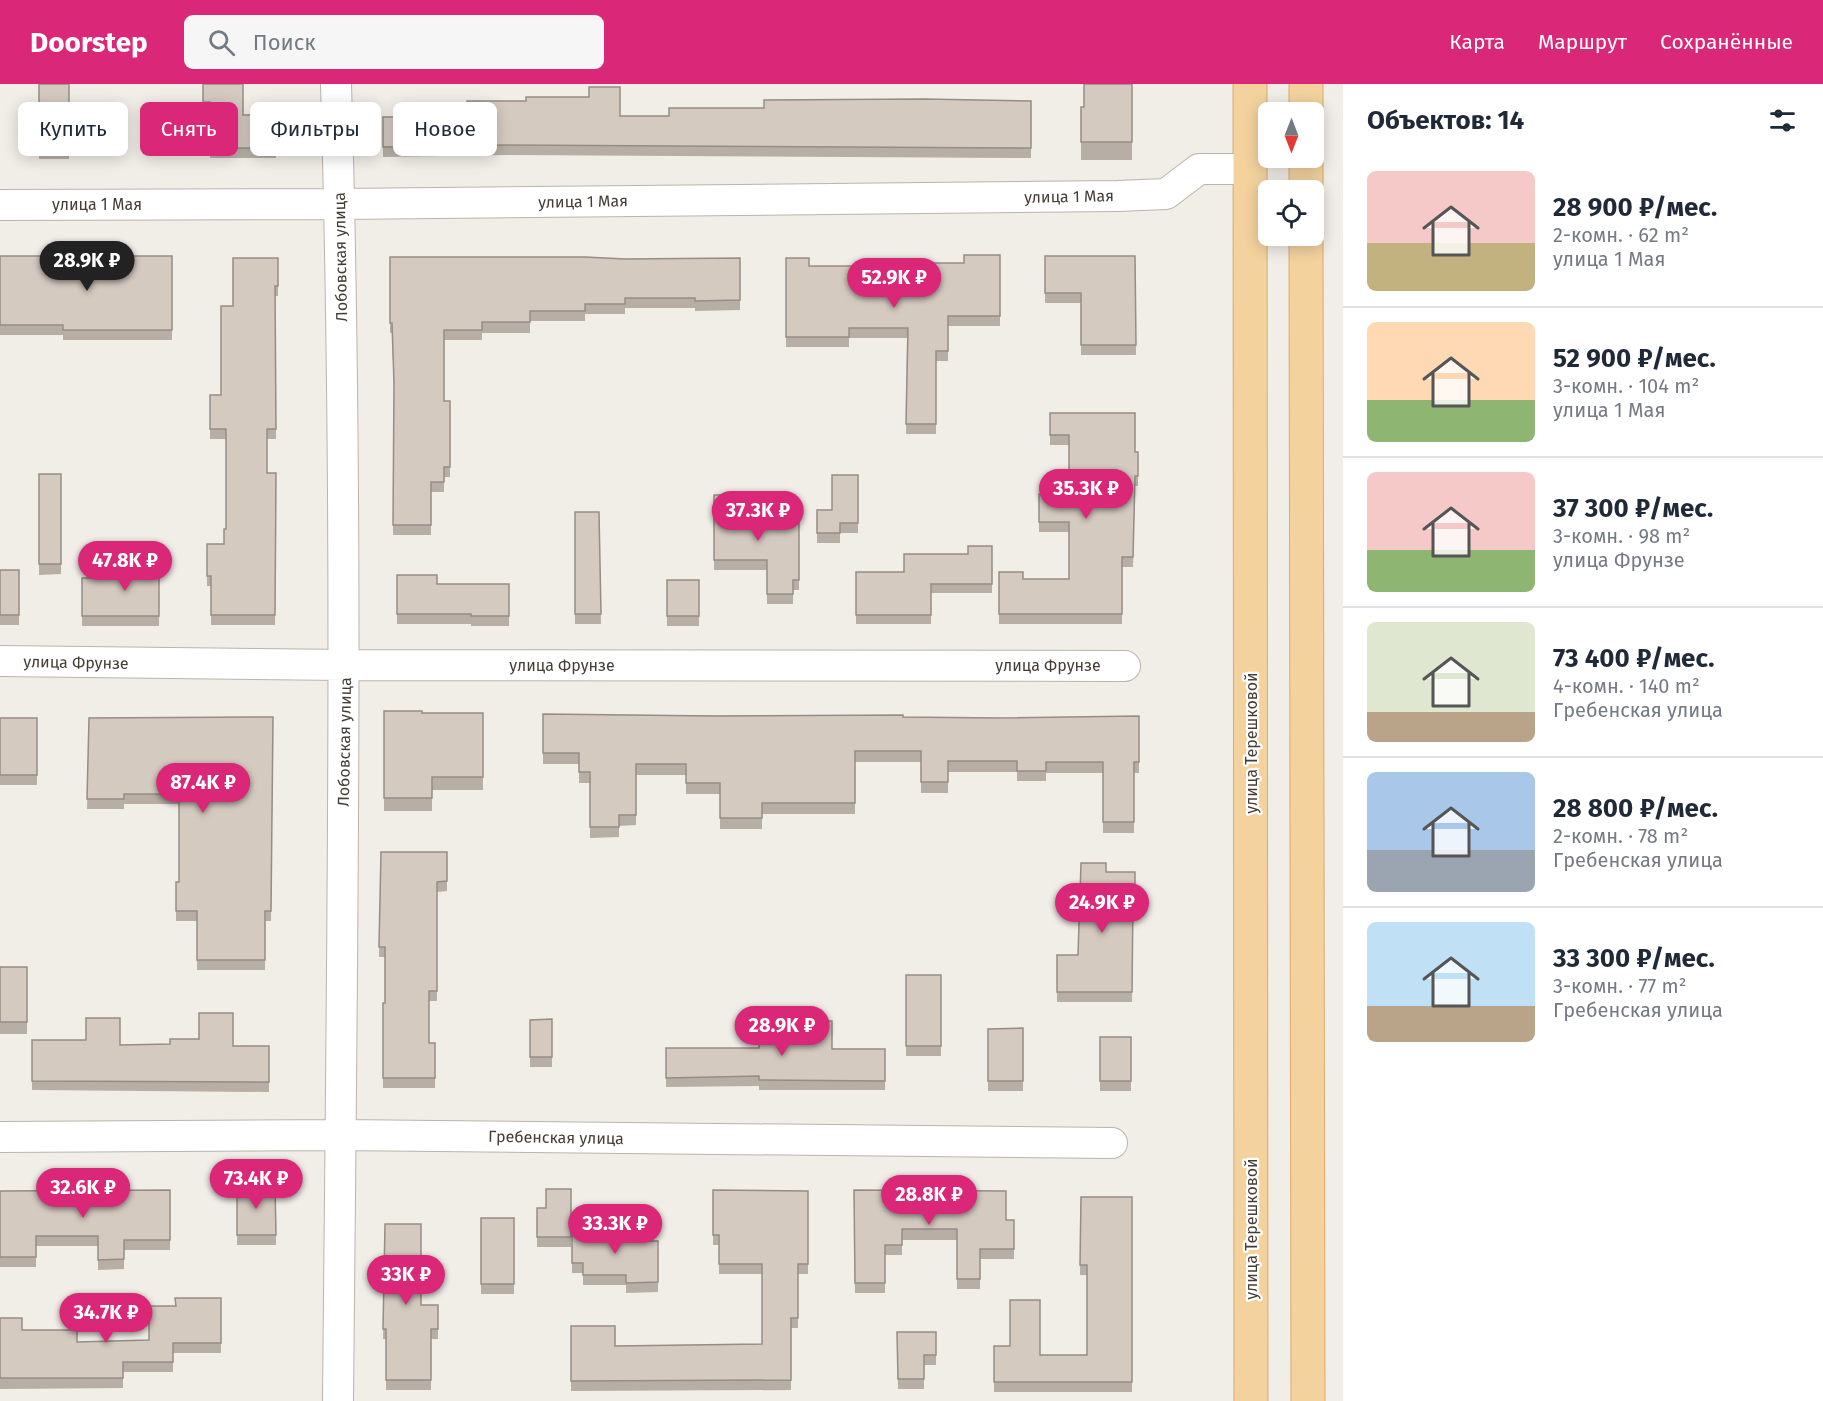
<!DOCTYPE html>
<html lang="ru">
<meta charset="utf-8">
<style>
body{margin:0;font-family:"Fira Sans",sans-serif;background:#f6f6f7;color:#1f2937;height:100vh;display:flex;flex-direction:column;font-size:22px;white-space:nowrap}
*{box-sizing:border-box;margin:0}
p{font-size:20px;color:#747a83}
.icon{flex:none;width:33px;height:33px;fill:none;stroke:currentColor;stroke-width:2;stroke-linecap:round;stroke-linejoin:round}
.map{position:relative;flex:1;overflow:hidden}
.drawer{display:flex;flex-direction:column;background:#fff;width:480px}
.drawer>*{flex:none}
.hud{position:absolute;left:18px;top:18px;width:570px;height:54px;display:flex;gap:12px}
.needle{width:39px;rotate:180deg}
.fabs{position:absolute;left:1258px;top:18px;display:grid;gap:12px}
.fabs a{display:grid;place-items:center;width:66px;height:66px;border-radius:9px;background:#fff;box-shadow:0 3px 15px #0003;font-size:30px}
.price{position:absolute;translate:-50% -51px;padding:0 14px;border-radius:21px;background:#db2777;color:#fff;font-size:20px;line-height:39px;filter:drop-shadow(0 2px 3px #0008)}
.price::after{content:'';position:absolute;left:50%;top:36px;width:18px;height:14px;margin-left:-9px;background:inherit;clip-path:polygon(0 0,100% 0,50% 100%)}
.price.active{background:#222;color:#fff}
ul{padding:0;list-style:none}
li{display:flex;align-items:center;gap:18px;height:150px;padding:0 24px}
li+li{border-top:2px solid #e0e1e3}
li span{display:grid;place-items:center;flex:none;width:168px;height:120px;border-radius:9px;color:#555}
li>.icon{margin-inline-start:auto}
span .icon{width:72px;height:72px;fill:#fffc;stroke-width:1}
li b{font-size:26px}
h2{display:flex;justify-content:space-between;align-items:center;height:72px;padding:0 24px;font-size:26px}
.pill{padding:0 21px;border-radius:9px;background:#fff;box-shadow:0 3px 15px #0003;font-size:21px;line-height:54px}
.pill.active{background:#db2777;color:#fff}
header{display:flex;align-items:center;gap:36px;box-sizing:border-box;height:84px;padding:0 30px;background:#db2777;color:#fff}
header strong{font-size:28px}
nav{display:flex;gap:33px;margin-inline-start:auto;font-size:21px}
.search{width:420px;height:54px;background:#f6f6f7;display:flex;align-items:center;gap:15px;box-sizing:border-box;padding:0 21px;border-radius:9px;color:#747a83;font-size:22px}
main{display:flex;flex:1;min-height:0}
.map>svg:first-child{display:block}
</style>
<header>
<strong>Doorstep</strong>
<div class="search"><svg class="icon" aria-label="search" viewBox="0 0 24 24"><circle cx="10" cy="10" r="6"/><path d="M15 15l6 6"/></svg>Поиск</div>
<nav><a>Карта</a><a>Маршрут</a><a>Сохранённые</a></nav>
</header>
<main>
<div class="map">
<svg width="1343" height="1317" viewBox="0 0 1343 1317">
<rect width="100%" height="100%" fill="#f1ede7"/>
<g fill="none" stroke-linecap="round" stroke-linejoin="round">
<g stroke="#bcb4aa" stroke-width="32">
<path id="minor" d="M 336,0 C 349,439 342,878 338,1317
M 0,121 L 340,120 L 1118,112 L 1166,110 L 1199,85 L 1251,85
M 0,577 L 345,581 L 1125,582
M 0,1053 L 340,1051 L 1112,1059"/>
</g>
<g stroke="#d6ac70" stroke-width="35">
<path id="primary" d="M 1250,0 L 1251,1317
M 1306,0 L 1306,28
M 1306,74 L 1306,106
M 1306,152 L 1308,1317"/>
</g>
<use href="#minor" stroke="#fff" stroke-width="30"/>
<use href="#primary" stroke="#f3d29e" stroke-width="33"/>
</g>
<path fill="#b7aea5" d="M 39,0 L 69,0 L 69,75 L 39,75 Z
M 203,0 L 243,31 L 276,31 L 276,74 L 210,74 L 210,28 L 203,28 Z
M 1132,0 L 1132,76 L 1081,76 L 1081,23 L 1084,23 Z
M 1031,17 L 1031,74 L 507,71 L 383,73 L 383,33 L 669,32 L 764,24 Z
M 1000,171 L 1000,242 L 948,242 L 948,277 L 936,277 L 936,350 L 906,350 L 907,254 L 849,254 L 849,263 L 786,263 L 786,174 L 809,182 L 869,182 L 964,179 Z
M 0,172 L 172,172 L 172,256 L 63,256 L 63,251 L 0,251 Z
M 1045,172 L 1135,172 L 1136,271 L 1081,271 L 1081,219 L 1045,219 Z
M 390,173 L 625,175 L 740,174 L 740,226 L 695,227 L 695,224 L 625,224 L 625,230 L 585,230 L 585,237 L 530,237 L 530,249 L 482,249 L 482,256 L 444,256 L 444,317 L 450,317 L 450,393 L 444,393 L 444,408 L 431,408 L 431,451 L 393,451 L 394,306 L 392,249 L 390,249 Z
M 278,174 L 278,212 L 275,212 L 276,355 L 267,355 L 267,389 L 276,389 L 275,541 L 211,541 L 211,502 L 207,502 L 207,460 L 224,460 L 226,445 L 226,355 L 210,355 L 210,311 L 221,311 L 233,222 Z
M 1050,329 L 1135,368 L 1138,368 L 1138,402 L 1135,402 L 1133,483 L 1122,483 L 1122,540 L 999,540 L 999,488 L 1023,495 L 1069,495 L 1069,448 L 1039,448 L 1039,410 L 1069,410 L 1069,361 L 1050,361 Z
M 39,390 L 61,390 L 61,490 L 39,491 Z
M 858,391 L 858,449 L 840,449 L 840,459 L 817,459 L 817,426 L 832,426 Z
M 714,411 L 743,436 L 799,436 L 799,506 L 793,506 L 793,520 L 767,520 L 767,486 L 714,486 Z
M 575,428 L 599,428 L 601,540 L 575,540 Z
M 992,462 L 992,509 L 931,509 L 931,540 L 856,540 L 856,488 L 904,488 L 968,470 Z
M 159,473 L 159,542 L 82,542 L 82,494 L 133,494 Z
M 0,486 L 19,486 L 19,541 L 0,541 Z
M 397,491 L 437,500 L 509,500 L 509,542 L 471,542 L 471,540 L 397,540 Z
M 667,496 L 699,496 L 699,542 L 667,542 Z
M 384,627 L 422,629 L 483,629 L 483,706 L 432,706 L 432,727 L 384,727 Z
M 543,630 L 998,634 L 1139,632 L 1139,689 L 1134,689 L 1134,749 L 1103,749 L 1103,689 L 1046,689 L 1046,697 L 1017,697 L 1017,688 L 948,688 L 948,709 L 921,709 L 921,678 L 855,678 L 855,730 L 762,730 L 762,745 L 720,745 L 720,710 L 686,710 L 686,691 L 636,691 L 636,741 L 619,742 L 619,753 L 590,754 L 590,699 L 579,699 L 579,680 L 543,680 Z
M 273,633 L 271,837 L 265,837 L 265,886 L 197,886 L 197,837 L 176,837 L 176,798 L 179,798 L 179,720 L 124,720 L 124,725 L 87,725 L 89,634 Z
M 0,634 L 37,634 L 37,701 L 0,701 Z
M 381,768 L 447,768 L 447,807 L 437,808 L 437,917 L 429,917 L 429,959 L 435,959 L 435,1004 L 383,1004 L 383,919 L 385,919 L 385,873 L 379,873 Z
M 1106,788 L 1135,788 L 1135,825 L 1133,825 L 1132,918 L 1057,918 L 1057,871 L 1078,871 Z
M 0,883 L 27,883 L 27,950 L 0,950 Z
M 906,891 L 941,891 L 941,972 L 906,972 Z
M 552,935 L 552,983 L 530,983 L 530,936 Z
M 1023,944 L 1023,1007 L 988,1007 L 988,945 Z
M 1100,953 L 1131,953 L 1131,1007 L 1100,1007 Z
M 32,956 L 120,961 L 269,962 L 269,1008 L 32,1006 Z
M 666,964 L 885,965 L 885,1006 L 759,1006 L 759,1002 L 666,1003 Z
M 275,1101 L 276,1161 L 237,1161 L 237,1102 Z
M 571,1105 L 571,1163 L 537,1163 L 537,1124 L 546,1124 Z
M 170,1106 L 170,1166 L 124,1166 L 124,1185 L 98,1186 L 98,1162 L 36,1162 L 36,1183 L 0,1183 L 0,1107 Z
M 713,1106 L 808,1107 L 808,1190 L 798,1190 L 798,1244 L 791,1244 L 791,1306 L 571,1307 L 571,1242 L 615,1262 L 762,1260 L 762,1190 L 719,1190 L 719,1161 L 713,1161 Z
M 854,1106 L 1006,1136 L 1014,1136 L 1014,1175 L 980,1175 L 980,1205 L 957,1205 L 957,1156 L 902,1156 L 902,1171 L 885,1171 L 885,1209 L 855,1209 Z
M 1081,1113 L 1132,1113 L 1132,1308 L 994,1308 L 994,1262 L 1010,1262 L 1040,1271 L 1087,1271 L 1087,1191 L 1080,1191 Z
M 481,1134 L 514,1134 L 514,1210 L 481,1210 Z
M 385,1140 L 421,1221 L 438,1221 L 438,1255 L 431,1255 L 431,1306 L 386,1306 L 386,1255 L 383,1255 Z
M 572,1143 L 612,1157 L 658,1157 L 658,1208 L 626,1209 L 626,1201 L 583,1201 L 583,1189 L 572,1189 Z
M 221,1214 L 221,1269 L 173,1269 L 173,1288 L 123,1288 L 123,1304 L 0,1305 L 0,1234 L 22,1246 L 77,1258 L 149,1256 Z
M 897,1248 L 936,1248 L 936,1281 L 924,1281 L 924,1305 L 898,1305 Z"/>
<path fill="#d5cac0" stroke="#958d86" stroke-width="1.5" d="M 39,0 L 69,0 L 69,65 L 39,65 Z
M 203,0 L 243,0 L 243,31 L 276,31 L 276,64 L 210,64 L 210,18 L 203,18 Z
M 1084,0 L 1132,0 L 1132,58 L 1081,58 L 1081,23 L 1084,23 Z
M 589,3 L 620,3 L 620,32 L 669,32 L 669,24 L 764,24 L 764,16 L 925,15 L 1031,17 L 1031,64 L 507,61 L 383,63 L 383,33 L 403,33 L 403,24 L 467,24 L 467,17 L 526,17 L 526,13 L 589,13 Z
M 964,171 L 1000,171 L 1000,232 L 948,232 L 948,267 L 936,267 L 936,340 L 906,340 L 908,244 L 849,244 L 849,253 L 786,253 L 786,174 L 809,174 L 809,182 L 869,182 L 908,181 L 908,179 L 964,179 Z
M 0,172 L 172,172 L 172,246 L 63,246 L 63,241 L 0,241 Z
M 1045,172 L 1135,172 L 1136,261 L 1081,261 L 1081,209 L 1045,209 Z
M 390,173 L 585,173 L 625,175 L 740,174 L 740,216 L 695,217 L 695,214 L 625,214 L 625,220 L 585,220 L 585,227 L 530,227 L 530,238 L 482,238 L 482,246 L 444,246 L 444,317 L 450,317 L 450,383 L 444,383 L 444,398 L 431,398 L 431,441 L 393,441 L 394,299 L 392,239 L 390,239 Z
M 233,174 L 278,174 L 278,202 L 275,202 L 276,345 L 267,345 L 267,389 L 276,389 L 275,531 L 211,531 L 211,492 L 207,492 L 207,460 L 224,460 L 224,445 L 226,445 L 226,345 L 210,345 L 210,311 L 221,311 L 221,222 L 233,222 Z
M 1050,329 L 1135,329 L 1135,368 L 1138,368 L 1138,392 L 1135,392 L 1133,473 L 1122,473 L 1122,530 L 999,530 L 999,488 L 1023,488 L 1023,495 L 1069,495 L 1069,438 L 1039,438 L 1039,410 L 1069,410 L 1069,351 L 1050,351 Z
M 39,390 L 61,390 L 61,480 L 39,480 Z
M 832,391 L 858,391 L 858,439 L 840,439 L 840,449 L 817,449 L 817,426 L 832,426 Z
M 714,411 L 743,411 L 743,436 L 799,436 L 799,496 L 793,496 L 793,510 L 767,510 L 767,476 L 714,476 Z
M 575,428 L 599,428 L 601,530 L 575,530 Z
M 968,462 L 992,462 L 992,500 L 931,500 L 931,531 L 856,531 L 856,488 L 904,488 L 904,470 L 968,470 Z
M 133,473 L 159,473 L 159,532 L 82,532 L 82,494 L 133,494 Z
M 0,486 L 19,486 L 19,531 L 0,531 Z
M 397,491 L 437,491 L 437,500 L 509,500 L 509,532 L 471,532 L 471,530 L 397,530 Z
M 667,496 L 699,496 L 699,532 L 667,532 Z
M 384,627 L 422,627 L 422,629 L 483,629 L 483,693 L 432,693 L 432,714 L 384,714 Z
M 543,630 L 713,632 L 903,631 L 903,633 L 998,634 L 1139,632 L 1139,678 L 1134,678 L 1134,738 L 1103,738 L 1103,678 L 1046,678 L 1046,687 L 1017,687 L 1017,677 L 948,677 L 948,698 L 921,698 L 921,667 L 855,667 L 855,719 L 762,719 L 762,734 L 720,734 L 720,699 L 686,699 L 686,680 L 636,680 L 636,731 L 619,731 L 619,743 L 590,743 L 590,688 L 579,688 L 579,669 L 543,669 Z
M 273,633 L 271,827 L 265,827 L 265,876 L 197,876 L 197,827 L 176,827 L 176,798 L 179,798 L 179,710 L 124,710 L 124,715 L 87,715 L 89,634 Z
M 0,634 L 37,634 L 37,691 L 0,691 Z
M 381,768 L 447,768 L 447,797 L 437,798 L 437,907 L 429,907 L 429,959 L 435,959 L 435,994 L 383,994 L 383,919 L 385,919 L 385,863 L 379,863 Z
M 1081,779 L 1106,779 L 1106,788 L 1135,788 L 1135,815 L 1133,815 L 1132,908 L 1057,908 L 1057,871 L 1078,871 Z
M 0,883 L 27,883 L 27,938 L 0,938 Z
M 906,891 L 941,891 L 941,962 L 906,962 Z
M 199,929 L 233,929 L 233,962 L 269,962 L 269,998 L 32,997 L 32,956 L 86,956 L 86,934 L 120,934 L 120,961 L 170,960 L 170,955 L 199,955 Z
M 552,935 L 552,973 L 530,973 L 530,936 Z
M 759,937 L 832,937 L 832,965 L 885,965 L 885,997 L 759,996 L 759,992 L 666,994 L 666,964 L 759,964 Z
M 1023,944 L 1023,997 L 988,997 L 988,945 Z
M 1100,953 L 1131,953 L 1131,997 L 1100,997 Z
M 275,1101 L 276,1151 L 237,1151 L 237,1102 Z
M 546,1105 L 571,1105 L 571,1153 L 537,1153 L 537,1124 L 546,1124 Z
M 170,1106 L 170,1156 L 124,1156 L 124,1175 L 98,1176 L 98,1152 L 36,1152 L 36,1173 L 0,1173 L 0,1107 Z
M 713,1106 L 808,1107 L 808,1180 L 798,1180 L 798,1234 L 791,1234 L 791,1296 L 571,1297 L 571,1242 L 615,1242 L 615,1262 L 762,1260 L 762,1180 L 719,1180 L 719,1151 L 713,1151 Z
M 854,1106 L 1006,1107 L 1006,1136 L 1014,1136 L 1014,1165 L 980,1165 L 980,1195 L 957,1195 L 957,1145 L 902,1145 L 902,1161 L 885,1161 L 885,1199 L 855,1199 Z
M 1081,1113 L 1132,1113 L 1132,1298 L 994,1298 L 994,1262 L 1010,1262 L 1010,1216 L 1040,1216 L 1040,1271 L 1087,1271 L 1087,1181 L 1080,1181 Z
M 481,1134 L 514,1134 L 514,1200 L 481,1200 Z
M 385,1140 L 421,1140 L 421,1221 L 438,1221 L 438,1245 L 431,1245 L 431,1296 L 386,1296 L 386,1245 L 383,1245 Z
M 572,1143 L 612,1143 L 612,1157 L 658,1157 L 658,1198 L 626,1199 L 626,1191 L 583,1191 L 583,1179 L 572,1179 Z
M 175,1214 L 221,1214 L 221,1259 L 173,1259 L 173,1278 L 123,1278 L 123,1294 L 0,1294 L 0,1234 L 22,1234 L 22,1246 L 77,1246 L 77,1258 L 149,1256 L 149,1222 L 176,1222 Z
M 897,1248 L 936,1248 L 936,1271 L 924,1271 L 924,1295 L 898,1295 Z"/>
<g text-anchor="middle" stroke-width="4.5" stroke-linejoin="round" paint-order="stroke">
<g font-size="16" fill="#443d36" stroke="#fff">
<text transform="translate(1069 112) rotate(-1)" y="6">улица 1 Мая</text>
<text transform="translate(583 117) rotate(-1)" y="6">улица 1 Мая</text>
<text x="97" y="126">улица 1 Мая</text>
<text transform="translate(340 173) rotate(-91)" y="6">Лобовская улица</text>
<text transform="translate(76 578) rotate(1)" y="6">улица Фрунзе</text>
<text x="562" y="587">улица Фрунзе</text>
<text x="1048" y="587">улица Фрунзе</text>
<text transform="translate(344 658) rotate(-89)" y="6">Лобовская улица</text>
<text transform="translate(1251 659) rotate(-90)" y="6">улица Терешковой</text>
<text transform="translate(556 1053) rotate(1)" y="6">Гребенская улица</text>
<text transform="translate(1251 1145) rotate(-90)" y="6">улица Терешковой</text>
</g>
</g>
</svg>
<div class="fabs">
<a><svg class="needle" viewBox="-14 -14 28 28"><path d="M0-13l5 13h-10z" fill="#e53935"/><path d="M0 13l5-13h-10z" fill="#747a83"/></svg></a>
<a><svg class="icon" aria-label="locate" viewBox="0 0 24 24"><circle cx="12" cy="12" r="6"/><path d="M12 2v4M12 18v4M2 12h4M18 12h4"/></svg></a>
</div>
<b class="price active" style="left:87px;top:208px">28.9K ₽</b>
<b class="price" style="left:894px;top:225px">52.9K ₽</b>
<b class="price" style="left:1086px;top:436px">35.3K ₽</b>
<b class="price" style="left:758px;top:458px">37.3K ₽</b>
<b class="price" style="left:125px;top:508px">47.8K ₽</b>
<b class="price" style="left:203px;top:730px">87.4K ₽</b>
<b class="price" style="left:1102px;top:850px">24.9K ₽</b>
<b class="price" style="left:782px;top:973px">28.9K ₽</b>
<b class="price" style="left:256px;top:1126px">73.4K ₽</b>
<b class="price" style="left:83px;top:1135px">32.6K ₽</b>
<b class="price" style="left:929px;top:1142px">28.8K ₽</b>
<b class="price" style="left:615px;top:1171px">33.3K ₽</b>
<b class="price" style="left:406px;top:1222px">33K ₽</b>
<b class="price" style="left:106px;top:1260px">34.7K ₽</b>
<div class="hud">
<a class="pill">Купить</a>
<a class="pill active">Снять</a>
<a class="pill">Фильтры</a>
<a class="pill">Новое</a>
</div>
</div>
<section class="drawer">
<h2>Объектов: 14<svg class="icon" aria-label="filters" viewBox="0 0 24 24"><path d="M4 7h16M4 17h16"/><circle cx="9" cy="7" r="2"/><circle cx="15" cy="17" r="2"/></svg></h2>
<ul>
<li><span style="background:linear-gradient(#f6c9c9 60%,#c2b280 0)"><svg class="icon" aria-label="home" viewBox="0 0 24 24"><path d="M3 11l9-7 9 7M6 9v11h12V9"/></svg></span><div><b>28 900 ₽/мес.</b><p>2-комн. · 62 m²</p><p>улица 1 Мая</p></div></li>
<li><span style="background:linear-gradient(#ffd9b3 65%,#8fb573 0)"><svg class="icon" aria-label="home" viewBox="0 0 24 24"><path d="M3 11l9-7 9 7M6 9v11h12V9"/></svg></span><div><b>52 900 ₽/мес.</b><p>3-комн. · 104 m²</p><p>улица 1 Мая</p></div></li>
<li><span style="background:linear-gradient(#f6c9c9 65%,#8fb573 0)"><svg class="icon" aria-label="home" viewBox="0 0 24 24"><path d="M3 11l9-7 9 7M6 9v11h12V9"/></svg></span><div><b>37 300 ₽/мес.</b><p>3-комн. · 98 m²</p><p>улица Фрунзе</p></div></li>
<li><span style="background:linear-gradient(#dfe7d0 75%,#b9a48a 0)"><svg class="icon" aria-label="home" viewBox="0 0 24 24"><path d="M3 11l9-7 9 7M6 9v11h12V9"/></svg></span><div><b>73 400 ₽/мес.</b><p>4-комн. · 140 m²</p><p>Гребенская улица</p></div></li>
<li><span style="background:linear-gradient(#a9c7e8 65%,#9aa5b1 0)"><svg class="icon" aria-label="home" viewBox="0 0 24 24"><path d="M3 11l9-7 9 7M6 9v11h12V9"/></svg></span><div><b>28 800 ₽/мес.</b><p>2-комн. · 78 m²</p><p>Гребенская улица</p></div></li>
<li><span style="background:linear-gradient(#bfe0f5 70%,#b9a48a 0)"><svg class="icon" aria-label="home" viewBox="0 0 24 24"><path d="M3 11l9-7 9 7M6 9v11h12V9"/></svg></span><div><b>33 300 ₽/мес.</b><p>3-комн. · 77 m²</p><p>Гребенская улица</p></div></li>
</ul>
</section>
</main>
